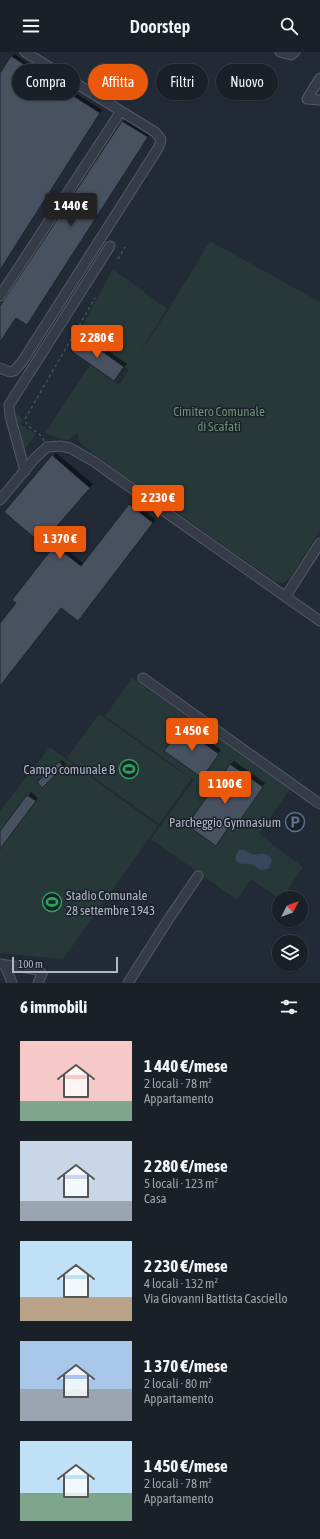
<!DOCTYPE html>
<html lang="it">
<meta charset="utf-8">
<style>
body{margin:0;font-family:"Asap Condensed",sans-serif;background:#272d34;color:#f1f3f6;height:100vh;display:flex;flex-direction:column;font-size:15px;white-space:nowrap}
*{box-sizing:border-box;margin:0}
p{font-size:13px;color:#9fa3a8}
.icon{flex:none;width:22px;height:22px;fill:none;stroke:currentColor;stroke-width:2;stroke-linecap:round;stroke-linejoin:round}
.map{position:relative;height:931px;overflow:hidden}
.side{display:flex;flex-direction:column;background:#1a2028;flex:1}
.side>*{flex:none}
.guide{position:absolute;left:12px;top:12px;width:296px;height:36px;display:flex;gap:8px}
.needle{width:26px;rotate:48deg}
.controls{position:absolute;left:272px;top:839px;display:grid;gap:8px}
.controls a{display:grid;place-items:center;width:36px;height:36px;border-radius:50%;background:#1a2028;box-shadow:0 1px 3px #0004,0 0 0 1px #383e45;font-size:20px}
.scale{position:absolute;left:12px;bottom:10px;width:106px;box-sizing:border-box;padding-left:4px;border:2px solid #b0b7c3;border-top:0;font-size:11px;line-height:14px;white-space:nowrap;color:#b0b7c3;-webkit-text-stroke:3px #1b212b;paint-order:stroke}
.price{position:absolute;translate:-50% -34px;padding:0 9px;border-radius:4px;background:#ea580c;color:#fff;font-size:13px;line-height:26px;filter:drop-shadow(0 1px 2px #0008)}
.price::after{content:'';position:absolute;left:50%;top:24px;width:12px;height:9px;margin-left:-6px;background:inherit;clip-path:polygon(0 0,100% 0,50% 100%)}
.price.active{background:#222;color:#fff}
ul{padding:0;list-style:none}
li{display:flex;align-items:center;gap:12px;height:100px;padding:0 20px}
li span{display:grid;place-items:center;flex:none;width:112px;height:80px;border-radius:0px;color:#555}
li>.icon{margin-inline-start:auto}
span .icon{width:48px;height:48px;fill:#fffc;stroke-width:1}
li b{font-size:17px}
h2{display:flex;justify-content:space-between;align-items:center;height:48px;padding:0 20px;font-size:17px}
.chip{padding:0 14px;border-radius:18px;background:#1a2028;box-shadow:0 1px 3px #0004,0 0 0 1px #383e45;font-size:14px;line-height:36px}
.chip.active{background:#ea580c;color:#fff}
header{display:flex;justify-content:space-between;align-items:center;height:52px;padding:0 20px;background:#1a2028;font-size:18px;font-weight:600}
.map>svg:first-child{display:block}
</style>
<header><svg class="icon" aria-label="menu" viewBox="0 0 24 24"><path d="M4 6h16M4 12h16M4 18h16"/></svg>Doorstep<svg class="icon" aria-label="search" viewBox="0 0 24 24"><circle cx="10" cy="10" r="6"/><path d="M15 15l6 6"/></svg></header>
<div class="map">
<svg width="320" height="931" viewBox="0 0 320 931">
<rect width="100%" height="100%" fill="#222a36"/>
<path fill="#273839" d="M 210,189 L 320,250 L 320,478 L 290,526 L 283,531 L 276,530 L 105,410 L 80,391 L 77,380 L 69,388 L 62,387 L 45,381 L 90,313 L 119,333 L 129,318 L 82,284 L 80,278 L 113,217 L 167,257 L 131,314 L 169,257 Z
M 13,360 L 23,367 L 20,372 L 36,382 L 25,397 L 20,384 L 19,372 Z
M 132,626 L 290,737 L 259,782 L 303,815 L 282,846 L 279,846 L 251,827 L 237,848 L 151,787 L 194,728 L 105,664 Z
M 99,662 L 191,727 L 159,772 L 67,706 Z
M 50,695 L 158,774 L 63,907 L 0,901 L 0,759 Z"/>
<path fill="#38475e" d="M 239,798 L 244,798 L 254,803 C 261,801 268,800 272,808 L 269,816 L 262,818 C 258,817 254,813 250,812 C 243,811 237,814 235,805 Z"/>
<path fill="#0007" d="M 14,2 L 102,58 L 0,218 L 0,23 Z
M 125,67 L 149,83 L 29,270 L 27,272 L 16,265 L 0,290 L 0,257 Z
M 85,282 L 127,312 L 114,328 L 82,285 Z
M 56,401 L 93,432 L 49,484 L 84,512 L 133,450 L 156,468 L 81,565 L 61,555 L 0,632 L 0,573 L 17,551 L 52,499 L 6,460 Z
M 185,672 L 221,698 L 205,721 L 181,675 Z
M 62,708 L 66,712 L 42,735 L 39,730 Z
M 234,709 L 265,731 L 238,771 L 231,772 L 219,789 L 230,712 Z
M 31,740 L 38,746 L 0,797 L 0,780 Z"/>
<path fill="#485160" stroke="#1d232d" d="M 11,4 L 100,61 L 0,218 L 0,21 Z
M 122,69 L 148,85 L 27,273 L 16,266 L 0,290 L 0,254 Z
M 81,284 L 124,315 L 114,329 L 71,299 Z
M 52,403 L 90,436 L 46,487 L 81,514 L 129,452 L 153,471 L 78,569 L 61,556 L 0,634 L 0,571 L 16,551 L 12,548 L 50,499 L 4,460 Z
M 181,675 L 219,702 L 202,726 L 164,699 Z
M 59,710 L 64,715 L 42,736 L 37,730 Z
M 230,712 L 263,735 L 235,776 L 230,773 L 216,794 L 187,773 Z
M 27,743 L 36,749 L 0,797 L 0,779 Z"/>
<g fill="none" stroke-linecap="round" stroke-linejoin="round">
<g stroke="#535a64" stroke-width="11">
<path id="minor" d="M 280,0 L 291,3 L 295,0
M 320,26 L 307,47 L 320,48
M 0,244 L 121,59
M 0,316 L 10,320 L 14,319 L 22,310 L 157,98 L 160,92 L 161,87 L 155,80 L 25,0
M 25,419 L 10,364 L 9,353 L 110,194
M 0,448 L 35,406 L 47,395 L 60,394 L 70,396 L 93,409 L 320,569
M 286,544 L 320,491
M 143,626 L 320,752
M 0,912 L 38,918 L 42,922 L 38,931
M 5,913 L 12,931
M 128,931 L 168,868 L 198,824"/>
</g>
<path stroke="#435457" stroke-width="1.5" stroke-dasharray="3 3" stroke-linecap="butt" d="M 118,207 L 125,195
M 44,389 C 41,379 26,377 25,367 L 95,246"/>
<use href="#minor" stroke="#353c47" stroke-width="9"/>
</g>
<defs>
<g id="stadium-ring" transform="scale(1)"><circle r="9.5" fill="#1b212b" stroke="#2e9e5b" stroke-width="1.5"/><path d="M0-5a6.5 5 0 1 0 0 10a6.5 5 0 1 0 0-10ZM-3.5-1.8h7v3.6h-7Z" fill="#2e9e5b"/></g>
<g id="parking-ring" transform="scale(1)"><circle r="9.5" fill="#1b212b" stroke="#5c6f8a" stroke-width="1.5"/><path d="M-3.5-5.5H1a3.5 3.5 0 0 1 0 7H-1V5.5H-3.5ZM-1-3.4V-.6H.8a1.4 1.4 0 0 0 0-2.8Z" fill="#5c6f8a"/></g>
</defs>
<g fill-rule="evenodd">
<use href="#stadium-ring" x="129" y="717"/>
<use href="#parking-ring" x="295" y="770"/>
<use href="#stadium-ring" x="52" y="850"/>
</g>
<g text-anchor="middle" stroke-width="3" stroke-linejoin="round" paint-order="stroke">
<g font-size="13" fill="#699273" stroke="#1b212b">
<text x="219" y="364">Cimitero Comunale<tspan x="219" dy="15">di Scafati</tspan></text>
</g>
<g font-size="13" fill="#b0b7c3" stroke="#1b212b" text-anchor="end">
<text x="115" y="722">Campo comunale B</text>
<text x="281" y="775">Parcheggio Gymnasium</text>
<text x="66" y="848" text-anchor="start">Stadio Comunale<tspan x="66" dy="15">28 settembre 1943</tspan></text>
</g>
</g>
</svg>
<div class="controls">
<a><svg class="needle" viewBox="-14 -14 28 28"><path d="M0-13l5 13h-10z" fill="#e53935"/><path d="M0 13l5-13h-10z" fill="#9fa3a8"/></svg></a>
<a><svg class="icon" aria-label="layers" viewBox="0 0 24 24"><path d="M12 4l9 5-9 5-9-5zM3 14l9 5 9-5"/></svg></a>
</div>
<div class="scale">100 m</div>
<b class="price active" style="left:71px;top:175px">1 440 €</b>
<b class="price" style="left:97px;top:307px">2 280 €</b>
<b class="price" style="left:158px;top:467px">2 230 €</b>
<b class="price" style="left:60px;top:508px">1 370 €</b>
<b class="price" style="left:192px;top:700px">1 450 €</b>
<b class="price" style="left:225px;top:753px">1 100 €</b>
<div class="guide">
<a class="chip">Compra</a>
<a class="chip active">Affitta</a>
<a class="chip">Filtri</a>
<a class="chip">Nuovo</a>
</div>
</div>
<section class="side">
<h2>6 immobili<svg class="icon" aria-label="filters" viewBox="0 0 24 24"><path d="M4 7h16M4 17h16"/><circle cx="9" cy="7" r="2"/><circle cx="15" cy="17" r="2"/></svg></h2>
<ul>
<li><span style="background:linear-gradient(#f6c9c9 75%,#7fa58c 0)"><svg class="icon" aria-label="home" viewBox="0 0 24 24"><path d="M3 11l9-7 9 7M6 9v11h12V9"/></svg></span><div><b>1 440 €/mese</b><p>2 locali · 78 m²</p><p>Appartamento</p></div></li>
<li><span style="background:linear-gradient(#c9d6e8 75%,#9aa5b1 0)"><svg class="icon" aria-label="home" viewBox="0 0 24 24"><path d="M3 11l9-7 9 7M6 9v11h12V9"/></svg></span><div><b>2 280 €/mese</b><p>5 locali · 123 m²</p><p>Casa</p></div></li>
<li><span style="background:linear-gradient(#bfe0f5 70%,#b9a48a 0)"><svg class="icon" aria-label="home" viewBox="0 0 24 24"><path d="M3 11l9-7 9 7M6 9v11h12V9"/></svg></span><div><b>2 230 €/mese</b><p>4 locali · 132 m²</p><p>Via Giovanni Battista Casciello</p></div></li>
<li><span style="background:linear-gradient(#a9c7e8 60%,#9aa5b1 0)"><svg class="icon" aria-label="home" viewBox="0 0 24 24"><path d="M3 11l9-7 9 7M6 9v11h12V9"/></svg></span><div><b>1 370 €/mese</b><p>2 locali · 80 m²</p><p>Appartamento</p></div></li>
<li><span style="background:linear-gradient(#bfe0f5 65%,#7fa58c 0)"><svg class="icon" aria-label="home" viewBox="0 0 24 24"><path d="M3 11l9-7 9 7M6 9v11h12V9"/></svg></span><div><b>1 450 €/mese</b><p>2 locali · 78 m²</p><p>Appartamento</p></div></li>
</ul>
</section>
